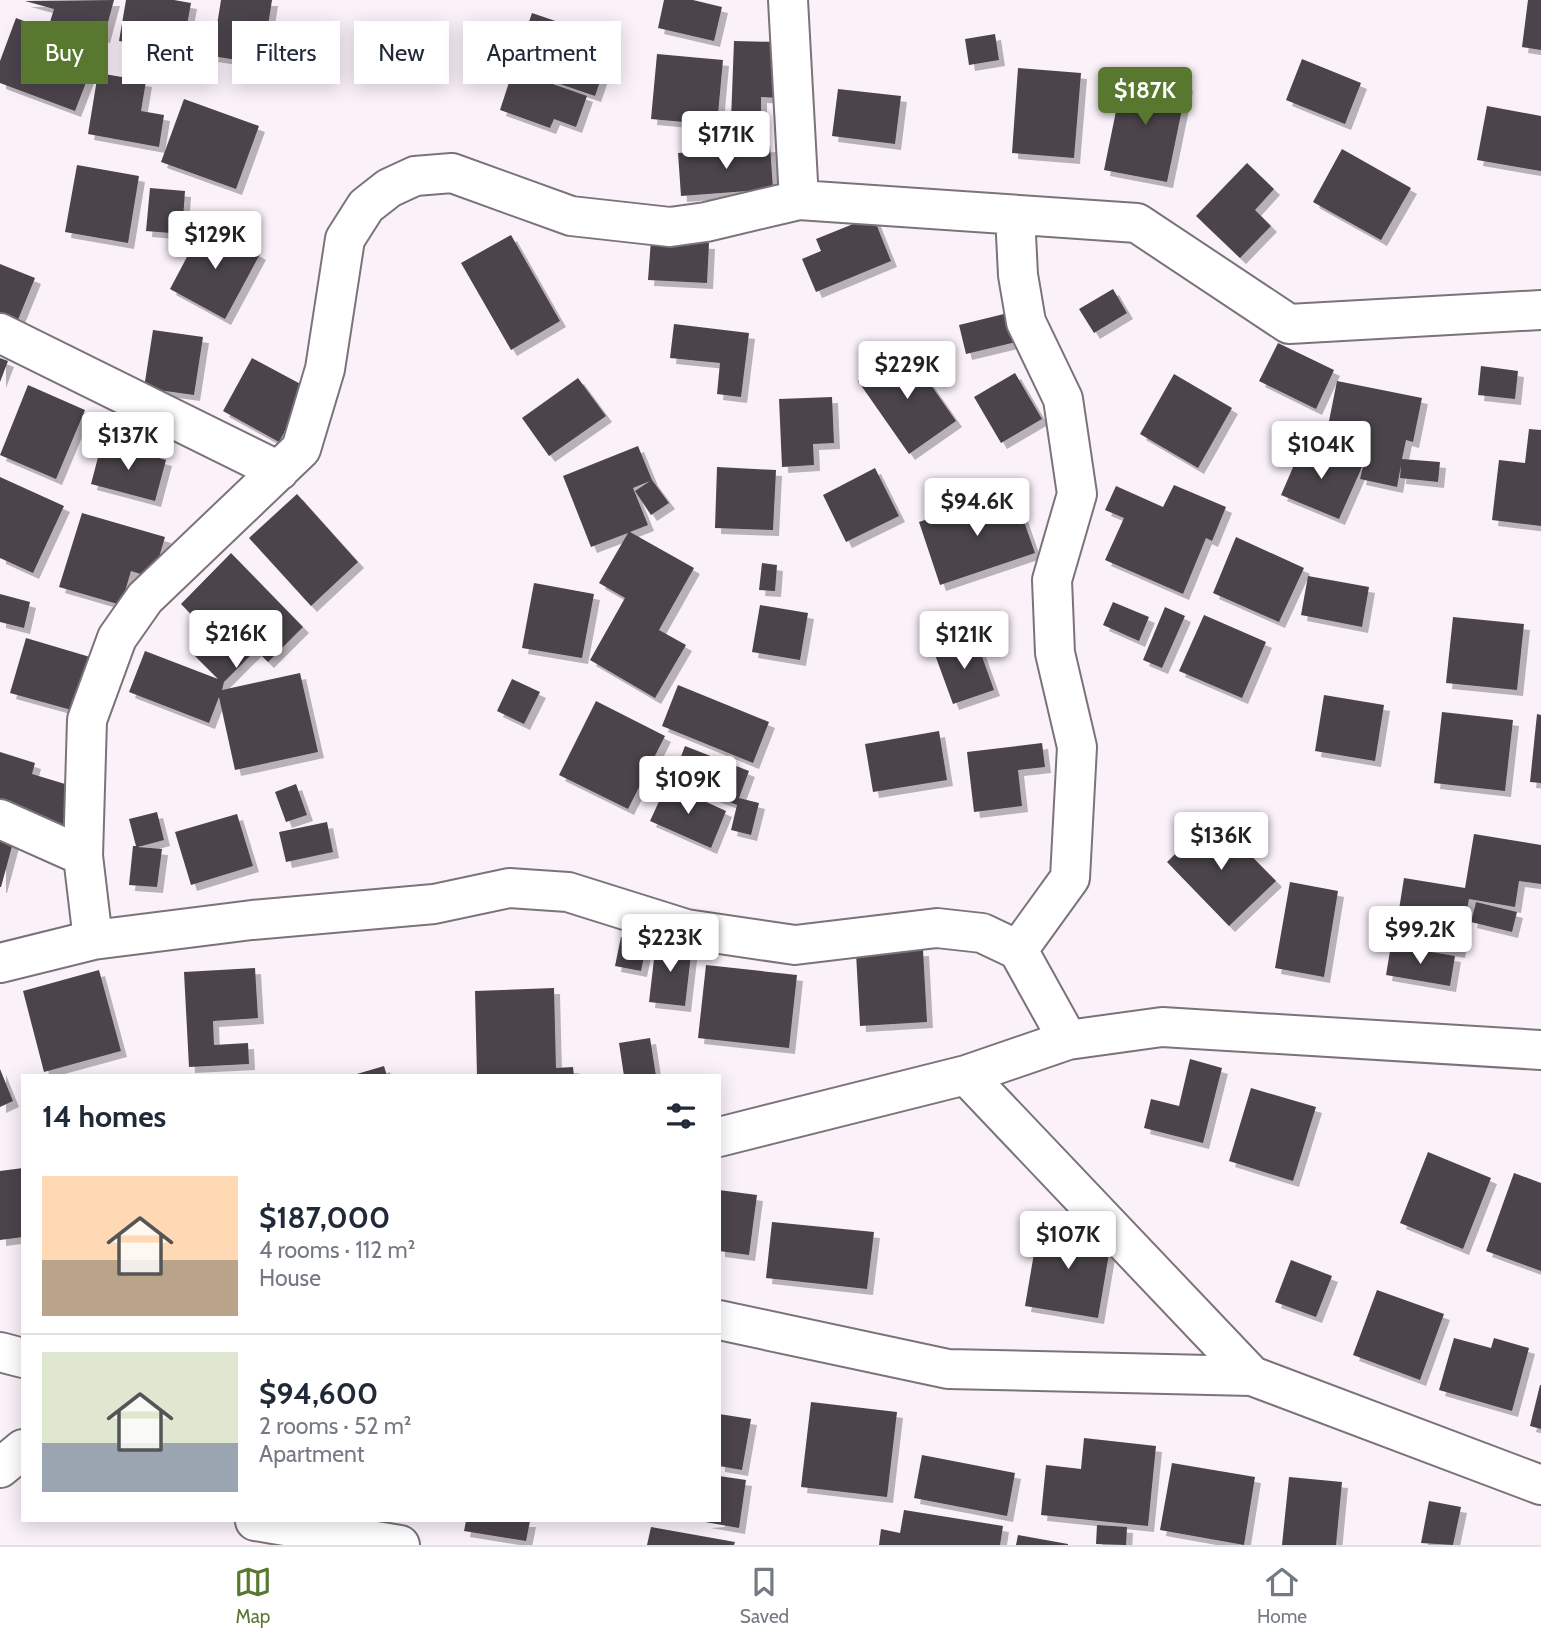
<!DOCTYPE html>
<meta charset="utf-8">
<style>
body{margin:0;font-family:Cabin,sans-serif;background:#f6f6f7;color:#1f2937;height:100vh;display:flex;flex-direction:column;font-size:26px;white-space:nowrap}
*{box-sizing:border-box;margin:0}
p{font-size:23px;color:#747a83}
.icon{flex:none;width:38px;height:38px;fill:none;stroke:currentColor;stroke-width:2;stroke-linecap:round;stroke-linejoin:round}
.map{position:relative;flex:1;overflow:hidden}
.details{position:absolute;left:21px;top:1074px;width:700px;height:448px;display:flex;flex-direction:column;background:#fff;border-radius:0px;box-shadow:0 4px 18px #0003}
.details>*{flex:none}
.guide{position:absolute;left:21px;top:21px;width:700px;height:63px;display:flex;gap:14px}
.price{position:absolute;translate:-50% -60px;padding:0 16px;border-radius:7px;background:#fff;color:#222;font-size:23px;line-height:46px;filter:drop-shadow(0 2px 4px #0008)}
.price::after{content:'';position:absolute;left:50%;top:42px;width:21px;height:16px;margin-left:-10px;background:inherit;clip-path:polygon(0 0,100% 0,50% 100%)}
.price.on{background:#58782f;color:#fff}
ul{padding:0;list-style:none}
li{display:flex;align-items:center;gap:21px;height:175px;padding:0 21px}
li+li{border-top:2px solid #e0e1e3}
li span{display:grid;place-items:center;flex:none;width:196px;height:140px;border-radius:0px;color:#555}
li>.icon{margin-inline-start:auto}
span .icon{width:84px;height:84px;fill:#fffc;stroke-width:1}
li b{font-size:30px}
h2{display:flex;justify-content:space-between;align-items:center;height:84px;padding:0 21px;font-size:30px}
.pill{padding:0 24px;border-radius:0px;background:#fff;box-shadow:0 4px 18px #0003;font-size:24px;line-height:63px}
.pill.on{background:#58782f;color:#fff}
.tabs{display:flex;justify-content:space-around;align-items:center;height:98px;border-top:2px solid #e0e1e3;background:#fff;font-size:19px;color:#747a83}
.tabs a{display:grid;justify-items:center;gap:4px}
.tabs .on{color:#58782f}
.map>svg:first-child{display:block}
</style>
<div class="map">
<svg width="1541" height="1545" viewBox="0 0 1541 1545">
<defs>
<filter id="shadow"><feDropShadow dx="6" dy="6" stdDeviation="0" flood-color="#0004"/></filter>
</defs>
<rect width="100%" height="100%" fill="#fbf1f9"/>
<path fill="#4c444b" filter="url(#shadow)" d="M 114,0 L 104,37 L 50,22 L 54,9 L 25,1 Z
M 126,0 L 174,0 L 191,3 L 182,52 L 119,41 Z
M 221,0 L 272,0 L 262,64 L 212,56 Z
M 664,0 L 693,0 L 722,7 L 714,41 L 658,28 Z
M 1528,0 L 1541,0 L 1541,50 L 1522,47 Z
M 532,13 L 579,29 L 574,45 L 608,58 L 595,96 L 513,68 Z
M 16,18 L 99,49 L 75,111 L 0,83 L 0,61 Z
M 995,34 L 999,60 L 969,65 L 965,39 Z
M 734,41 L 782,42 L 780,98 L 761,97 L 761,121 L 731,120 Z
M 657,54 L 723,60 L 717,125 L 651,119 Z
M 1302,59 L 1361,83 L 1345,124 L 1286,100 Z
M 1018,68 L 1081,73 L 1074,158 L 1012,153 Z
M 513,70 L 587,96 L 576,127 L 554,119 L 550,128 L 500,110 Z
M 1124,72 L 1187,85 L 1167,182 L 1104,170 Z
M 98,73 L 146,81 L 141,111 L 164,115 L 159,147 L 88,134 Z
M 838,89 L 901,96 L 895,144 L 832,136 Z
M 184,99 L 259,126 L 236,189 L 161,162 Z
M 1487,106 L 1541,116 L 1541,171 L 1477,160 Z
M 770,146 L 773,189 L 681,196 L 678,153 Z
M 1342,149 L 1411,188 L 1381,240 L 1313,202 Z
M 1247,163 L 1274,189 L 1255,210 L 1271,226 L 1240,258 L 1196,216 Z
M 77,165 L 139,176 L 128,243 L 65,232 Z
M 150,188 L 185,191 L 182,234 L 146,231 Z
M 873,216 L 891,261 L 816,292 L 802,259 L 821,251 L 816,239 Z
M 205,223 L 260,254 L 225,319 L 170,289 Z
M 511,235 L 560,321 L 511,350 L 461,263 Z
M 651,240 L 709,243 L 707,283 L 648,280 Z
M 0,264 L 35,278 L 13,332 L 0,327 Z
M 1113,289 L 1127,313 L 1094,333 L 1079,309 Z
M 1008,313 L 1016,342 L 966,354 L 959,325 Z
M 674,324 L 749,333 L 741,397 L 717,394 L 720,363 L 670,358 Z
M 153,330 L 203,337 L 194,395 L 144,388 Z
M 1278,343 L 1334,370 L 1316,409 L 1259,381 Z
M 905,348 L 956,421 L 909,454 L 858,381 Z
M 0,358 L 8,361 L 0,382 Z
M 252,358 L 308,388 L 279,442 L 223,411 Z
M 1481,366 L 1518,371 L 1515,399 L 1478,395 Z
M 1015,373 L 1042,419 L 1001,443 L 974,397 Z
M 1174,374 L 1232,408 L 1198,468 L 1140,434 Z
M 578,378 L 606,416 L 549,456 L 522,418 Z
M 1337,381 L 1422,398 L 1413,442 L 1406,440 L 1402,459 L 1440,462 L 1438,482 L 1400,478 L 1401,465 L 1397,487 L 1360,479 L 1368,445 L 1326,436 Z
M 28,385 L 85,410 L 56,479 L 0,455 Z
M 832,397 L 834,443 L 813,444 L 814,465 L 782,467 L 779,399 Z
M 1529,429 L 1541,430 L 1541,526 L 1492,520 L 1499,460 L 1525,463 Z
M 102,442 L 166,460 L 155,501 L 91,484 Z
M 1304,442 L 1362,467 L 1339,519 L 1281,495 Z
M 638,446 L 652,480 L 669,503 L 651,515 L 635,491 L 650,481 L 633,488 L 648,525 L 630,532 L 694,568 L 659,630 L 686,645 L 655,698 L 590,660 L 625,598 L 599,583 L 628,533 L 591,547 L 563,476 Z
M 717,467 L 776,470 L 773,530 L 715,528 Z
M 875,468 L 899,516 L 846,542 L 823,495 Z
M 0,477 L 64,506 L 33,573 L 0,558 Z
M 1174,485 L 1226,507 L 1212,541 L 1206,538 L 1183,594 L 1105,560 L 1124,518 L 1105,510 L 1116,486 L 1163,507 Z
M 1013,490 L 1035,553 L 940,585 L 919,522 Z
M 297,494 L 358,562 L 311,606 L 249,538 Z
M 82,513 L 165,537 L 153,578 L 131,571 L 121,605 L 59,587 Z
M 1236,537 L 1304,568 L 1279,622 L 1213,593 Z
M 231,553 L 303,627 L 268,662 L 256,650 L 224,682 L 222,690 L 300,673 L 318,752 L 235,770 L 219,697 L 209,723 L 129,692 L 145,651 L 218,679 L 191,652 L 210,634 L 181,604 Z
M 762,563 L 777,565 L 775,591 L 759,590 Z
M 1308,576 L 1369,587 L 1362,627 L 1301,615 Z
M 534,583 L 594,594 L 582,658 L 522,648 Z
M 0,594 L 30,602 L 24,628 L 0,622 Z
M 1113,602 L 1149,617 L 1139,641 L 1103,625 Z
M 760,605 L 808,613 L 800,660 L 752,652 Z
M 1165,607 L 1185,616 L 1162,668 L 1143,660 Z
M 1204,615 L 1266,642 L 1242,698 L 1179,671 Z
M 1453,617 L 1524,624 L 1517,690 L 1446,683 Z
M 975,637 L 994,690 L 953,704 L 934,652 Z
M 26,638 L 90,657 L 75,711 L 10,693 Z
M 512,679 L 540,692 L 524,724 L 497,711 Z
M 678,685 L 769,722 L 753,763 L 662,726 Z
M 1324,695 L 1384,705 L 1375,761 L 1315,751 Z
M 596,701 L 665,736 L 628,809 L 559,775 Z
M 1442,712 L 1513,720 L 1505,791 L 1434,783 Z
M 1537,714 L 1541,715 L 1541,783 L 1530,782 Z
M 939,731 L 947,780 L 873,792 L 865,744 Z
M 1042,743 L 1045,767 L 1018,770 L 1022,806 L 974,812 L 967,752 Z
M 685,746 L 749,771 L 739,798 L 759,803 L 751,835 L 731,830 L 737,805 L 672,780 Z
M 0,752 L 35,763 L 32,774 L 75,787 L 59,842 L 0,810 Z
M 296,784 L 307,815 L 286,822 L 275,792 Z
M 667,784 L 726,811 L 711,848 L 650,821 Z
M 157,812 L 164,840 L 138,847 L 162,849 L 157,887 L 129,885 L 133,846 L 136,846 L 129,819 Z
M 237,814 L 253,866 L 191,885 L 175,832 Z
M 1213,817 L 1276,881 L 1229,926 L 1167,862 Z
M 0,820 L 18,824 L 1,887 L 0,887 Z
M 327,822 L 333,852 L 286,862 L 279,832 Z
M 1474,834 L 1541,845 L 1541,884 L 1519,881 L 1515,907 L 1469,899 L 1459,952 L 1394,941 L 1404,878 L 1465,888 Z
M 1290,882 L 1338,891 L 1324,977 L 1275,968 Z
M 1476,902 L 1517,912 L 1512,932 L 1471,922 Z
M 621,937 L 647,942 L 641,971 L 615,966 Z
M 656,942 L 692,946 L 685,1006 L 649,1002 Z
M 1391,945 L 1455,956 L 1450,986 L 1386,975 Z
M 923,950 L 927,1022 L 860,1026 L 856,953 Z
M 706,965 L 797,975 L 789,1048 L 698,1038 Z
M 255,968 L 258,1018 L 213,1021 L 214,1045 L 248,1043 L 249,1064 L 189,1067 L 184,972 Z
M 99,970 L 121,1051 L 44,1072 L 23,991 Z
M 554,988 L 556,1068 L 573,1067 L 574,1076 L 477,1076 L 475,991 Z
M 650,1038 L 656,1076 L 624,1076 L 619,1043 Z
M 1190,1059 L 1222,1068 L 1203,1143 L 1144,1128 L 1151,1099 L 1179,1106 Z
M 384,1066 L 387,1076 L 350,1076 Z
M 0,1069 L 13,1101 L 0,1107 Z
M 1251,1088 L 1316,1107 L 1293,1181 L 1229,1161 Z
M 1428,1152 L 1491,1178 L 1463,1249 L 1400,1223 Z
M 23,1168 L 23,1237 L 0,1240 L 0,1171 Z
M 1514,1173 L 1541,1183 L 1541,1271 L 1486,1251 Z
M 719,1190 L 757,1195 L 749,1255 L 719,1251 Z
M 772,1222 L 874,1232 L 867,1289 L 766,1278 Z
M 1039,1224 L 1112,1236 L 1098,1318 L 1025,1306 Z
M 1291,1260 L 1332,1276 L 1316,1317 L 1275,1302 Z
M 1377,1290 L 1444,1314 L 1420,1380 L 1353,1355 Z
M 1454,1338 L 1491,1348 L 1494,1338 L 1529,1348 L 1512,1411 L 1439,1390 Z
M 1540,1385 L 1541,1385 L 1541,1429 L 1530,1426 Z
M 811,1402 L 897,1412 L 887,1497 L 801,1487 Z
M 719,1414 L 751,1419 L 742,1470 L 719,1466 Z
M 1084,1438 L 1156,1446 L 1148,1526 L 1041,1515 L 1046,1465 L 1081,1469 Z
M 922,1455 L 1015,1473 L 1007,1516 L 914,1498 Z
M 1172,1463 L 1255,1477 L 1244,1545 L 1160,1530 Z
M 719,1476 L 746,1480 L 739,1528 L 705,1522 L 719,1521 Z
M 1289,1477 L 1342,1482 L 1336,1545 L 1282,1545 Z
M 1429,1501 L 1461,1507 L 1453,1545 L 1421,1543 Z
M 904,1510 L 1003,1526 L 1000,1545 L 879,1545 L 881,1529 L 900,1533 Z
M 466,1521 L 530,1521 L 526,1541 L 464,1531 Z
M 1097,1525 L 1127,1527 L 1126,1545 L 1096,1544 Z
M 651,1527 L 735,1542 L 734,1545 L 647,1545 Z
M 1018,1535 L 1068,1544 L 1068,1545 L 1016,1545 Z"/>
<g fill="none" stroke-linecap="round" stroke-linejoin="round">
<g stroke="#7b727a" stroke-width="42">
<path id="minor" d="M 788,0 L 799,200 L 706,222 L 670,227 L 571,216 L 452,173 L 415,176 L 389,188 L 366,206 L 345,239 L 325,369 L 301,449 L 145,598 L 117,638 L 87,720 L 83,856 L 93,940 L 252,920 L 434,904 L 509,888 L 568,892 L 686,929 L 795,945 L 937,928 L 982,933 L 1018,950 L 1068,1040
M 799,200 L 1137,223 L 1289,324 L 1541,310
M 1015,215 L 1018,275 L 1026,322 L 1063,399 L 1077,494 L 1052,580 L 1055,653 L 1077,747 L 1070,878 L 1018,950
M 0,333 L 279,471
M 0,819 L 83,856
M 0,963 L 93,940
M 966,1075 L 1252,1376 L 1541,1485
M 719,1137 L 966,1075 L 1068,1040 L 1162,1027 L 1541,1050
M 719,1320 L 948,1369 L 1252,1376
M 0,1352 L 23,1358
M 0,1468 L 23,1449
M 255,1521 L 400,1545"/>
</g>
<use href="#minor" stroke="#fff" stroke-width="38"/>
</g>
</svg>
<b class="price on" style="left:1145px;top:127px">$187K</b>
<b class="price" style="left:726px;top:171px">$171K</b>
<b class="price" style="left:215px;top:271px">$129K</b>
<b class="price" style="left:907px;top:401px">$229K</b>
<b class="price" style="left:128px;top:472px">$137K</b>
<b class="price" style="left:1321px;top:481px">$104K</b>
<b class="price" style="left:977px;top:538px">$94.6K</b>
<b class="price" style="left:236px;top:670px">$216K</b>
<b class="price" style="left:964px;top:671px">$121K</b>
<b class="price" style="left:688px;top:816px">$109K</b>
<b class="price" style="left:1221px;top:872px">$136K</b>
<b class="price" style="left:1420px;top:966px">$99.2K</b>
<b class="price" style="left:670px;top:974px">$223K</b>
<b class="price" style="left:1068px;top:1271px">$107K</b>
<div class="guide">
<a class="pill on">Buy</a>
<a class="pill">Rent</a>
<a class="pill">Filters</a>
<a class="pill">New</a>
<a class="pill">Apartment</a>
</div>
<section class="details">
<h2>14 homes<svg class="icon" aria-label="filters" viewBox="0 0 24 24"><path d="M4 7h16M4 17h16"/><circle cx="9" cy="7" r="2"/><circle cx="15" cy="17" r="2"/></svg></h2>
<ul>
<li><span style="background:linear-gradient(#ffd9b3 60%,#b9a48a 0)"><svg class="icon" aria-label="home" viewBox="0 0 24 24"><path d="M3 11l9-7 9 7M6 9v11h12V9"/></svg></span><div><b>$187,000</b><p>4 rooms · 112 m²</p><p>House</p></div></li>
<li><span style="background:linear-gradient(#dfe7d0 65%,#9aa5b1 0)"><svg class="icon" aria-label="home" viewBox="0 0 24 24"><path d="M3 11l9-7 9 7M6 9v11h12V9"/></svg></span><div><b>$94,600</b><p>2 rooms · 52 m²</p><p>Apartment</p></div></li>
</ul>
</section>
</div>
<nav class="tabs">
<a class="on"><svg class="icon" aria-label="map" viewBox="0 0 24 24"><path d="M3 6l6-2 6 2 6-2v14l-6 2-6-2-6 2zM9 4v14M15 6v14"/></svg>Map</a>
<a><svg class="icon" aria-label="saved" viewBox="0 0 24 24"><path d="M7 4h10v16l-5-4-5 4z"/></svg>Saved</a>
<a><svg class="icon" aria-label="home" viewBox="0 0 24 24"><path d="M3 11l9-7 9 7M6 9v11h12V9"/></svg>Home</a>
</nav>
